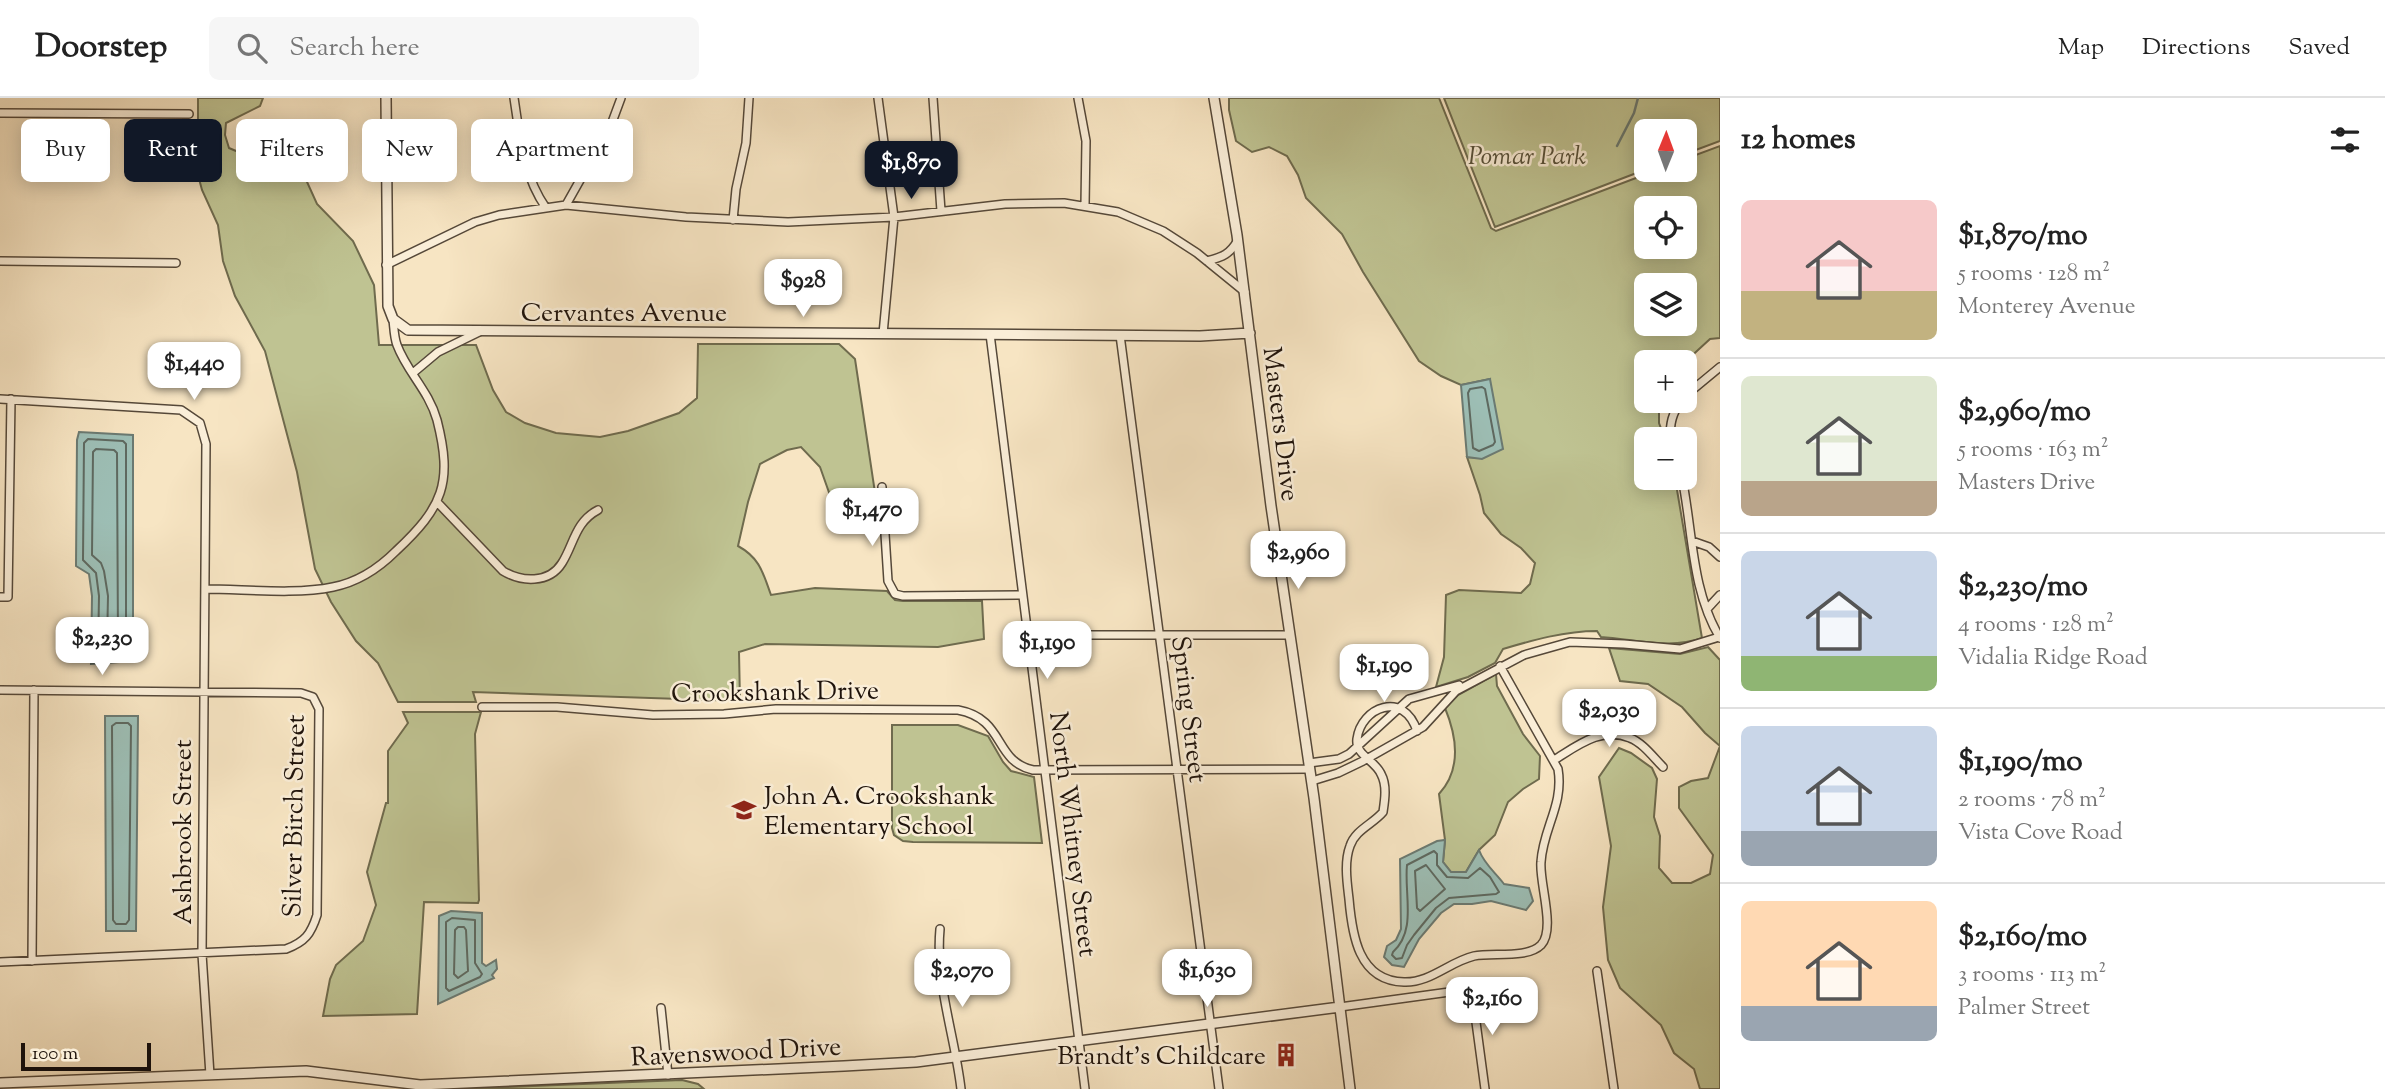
<!DOCTYPE html>
<meta charset="utf-8">
<style>
body{margin:0;font-family:"Sorts Mill Goudy",serif;background:#f6f6f6;color:#222;height:100vh;display:flex;flex-direction:column;font-size:26px;white-space:nowrap}
*{box-sizing:border-box;margin:0}
p{font-size:23px;color:#767676}
.icon{flex:none;width:38px;height:38px;fill:none;stroke:currentColor;stroke-width:2;stroke-linecap:round;stroke-linejoin:round}
.map{position:relative;flex:1;overflow:hidden}
.drawer{display:flex;flex-direction:column;background:#fff;width:665px}
.drawer>*{flex:none}
.guide{position:absolute;left:21px;top:21px;width:665px;height:63px;display:flex;gap:14px}
.needle{width:46px;rotate:1deg}
.controls{position:absolute;left:1634px;top:21px;display:grid;gap:14px}
.controls a{display:grid;place-items:center;width:63px;height:63px;border-radius:10px;background:#fff;box-shadow:0 4px 18px #0003;font-size:35px}
.scale{position:absolute;left:21px;bottom:18px;width:130px;box-sizing:border-box;padding-left:7px;border:4px solid #1f130b;border-top:0;font-size:19px;line-height:24px;white-space:nowrap;color:#1f130b;-webkit-text-stroke:5px #faeed8;paint-order:stroke}
.price{position:absolute;translate:-50% -60px;padding:0 16px;border-radius:14px;background:#fff;color:#222;font-size:23px;line-height:46px;filter:drop-shadow(0 2px 4px #0008)}
.price::after{content:'';position:absolute;left:50%;top:42px;width:21px;height:16px;margin-left:-10px;background:inherit;clip-path:polygon(0 0,100% 0,50% 100%)}
.price.active{background:#111827;color:#fff}
ul{padding:0;list-style:none}
li{display:flex;align-items:center;gap:21px;height:175px;padding:0 21px}
li+li{border-top:2px solid #e0e0e0}
li span{display:grid;place-items:center;flex:none;width:196px;height:140px;border-radius:10px;color:#555}
li>.icon{margin-inline-start:auto}
span .icon{width:84px;height:84px;fill:#fffc;stroke-width:1}
li b{font-size:30px}
h2{display:flex;justify-content:space-between;align-items:center;height:84px;padding:0 21px;font-size:30px}
.chip{padding:0 24px;border-radius:10px;background:#fff;box-shadow:0 4px 18px #0003;font-size:24px;line-height:63px}
.chip.active{background:#111827;color:#fff}
header{display:flex;align-items:center;gap:42px;box-sizing:border-box;height:98px;padding:0 35px;background:#fff;border-bottom:2px solid #e0e0e0}
header strong{font-size:33px}
nav{display:flex;gap:38px;margin-inline-start:auto;font-size:24px}
.search{width:490px;height:63px;background:#f6f6f6;display:flex;align-items:center;gap:18px;box-sizing:border-box;padding:0 24px;border-radius:10px;color:#767676;font-size:26px}
main{display:flex;flex:1;min-height:0}
.map>svg:first-child{display:block}
</style>
<header>
<strong>Doorstep</strong>
<div class="search"><svg class="icon" aria-label="search" viewBox="0 0 24 24"><circle cx="10" cy="10" r="6"/><path d="M15 15l6 6"/></svg>Search here</div>
<nav><a>Map</a><a>Directions</a><a>Saved</a></nav>
</header>
<main>
<div class="map">
<svg width="1720" height="991" viewBox="0 0 1720 991">
<rect width="100%" height="100%" fill="#f7e5c3"/>
<filter id="stains"><feTurbulence type="fractalNoise" baseFrequency=".00286" numOctaves="4"/><feColorMatrix values="0 0 0 0 .2 0 0 0 0 .09 0 0 0 0 .02 0 0 0 .5 -.17"/></filter>
<radialGradient id="worn" r=".72"><stop offset=".6" stop-color="#630" stop-opacity="0"/><stop offset="1" stop-color="#630" stop-opacity=".3"/></radialGradient>
<path fill="#bfc392" stroke="#6f6b4e" stroke-width="2" fill-rule="evenodd" d="M 198,0 L 263,0 L 260,8 L 226,25 L 225,37 L 229,50 C 253,61 278,66 303,75 L 317,106 L 353,143 L 374,187 L 379,247 L 476,247 L 493,292 L 506,314 L 525,325 L 556,335 L 600,339 L 628,333 L 679,315 L 697,300 L 698,246 L 839,246 L 855,261 L 877,408 L 860,422 L 843,416 L 831,400 L 820,369 L 801,349 L 787,352 L 760,366 L 748,404 L 738,448 C 760,460 763,475 771,497 L 815,490 L 887,493 L 895,502 L 903,503 L 982,503 L 984,541 L 938,549 L 765,546 L 739,554 L 740,603 L 473,594 L 476,604 L 398,604 L 378,565 L 356,543 L 331,504 L 315,471 L 297,374 L 265,253 L 235,198 L 223,163 L 218,127 L 202,92 L 198,77 Z
M 1229,0 L 1439,0 L 1491,130 L 1496,133 L 1657,72 L 1685,72 L 1685,61 L 1720,48 L 1720,240 L 1710,241 L 1685,264 L 1647,264 L 1647,303 L 1659,303 L 1659,325 L 1665,341 L 1647,341 L 1647,380 L 1675,380 L 1702,540 C 1670,552 1634,541 1601,539 L 1597,533 C 1565,533 1533,542 1503,551 L 1495,565 L 1468,579 L 1436,589 L 1444,559 L 1446,497 L 1459,492 L 1521,495 L 1530,486 L 1535,465 L 1521,450 L 1501,436 L 1484,415 L 1480,397 L 1467,359 L 1482,360 L 1490,281 L 1461,287 L 1441,278 L 1419,263 L 1363,174 L 1342,136 L 1306,100 L 1298,77 L 1287,58 L 1269,49 L 1252,54 L 1236,43 L 1229,12 ZM 1647,110 L 1685,110 L 1685,149 L 1647,149 ZM 1647,187 L 1685,187 L 1685,226 L 1647,226 Z
M 1444,0 L 1720,0 L 1720,43 L 1685,56 L 1685,33 L 1647,33 L 1647,71 L 1495,129 Z
M 1708,549 L 1720,562 L 1720,991 L 1700,991 L 1694,971 L 1674,955 L 1661,927 L 1620,890 L 1608,862 L 1603,809 L 1611,748 L 1599,679 L 1619,650 L 1631,655 L 1652,670 L 1657,681 L 1654,719 L 1660,738 L 1659,770 L 1672,785 L 1691,785 L 1710,776 L 1713,757 L 1679,710 L 1679,689 L 1691,683 L 1708,680 L 1720,648 L 1705,635 L 1682,609 L 1648,586 L 1620,583 L 1609,550 L 1680,556 Z
M 1496,576 L 1497,588 L 1523,636 L 1540,658 L 1539,681 L 1523,691 L 1508,704 L 1495,737 L 1479,752 L 1466,774 L 1451,774 L 1443,764 L 1445,742 L 1439,696 C 1462,671 1457,639 1445,610 L 1458,597 Z
M 403,614 L 481,614 L 475,636 L 479,802 L 478,805 L 424,804 L 417,916 L 323,918 L 330,881 L 336,867 L 363,843 L 376,807 L 367,774 L 386,705 L 388,705 L 388,653 L 408,625 Z
M 892,627 L 958,627 L 988,638 L 1003,664 L 1011,673 L 1034,679 L 1042,745 L 913,744 L 903,743 L 894,737 L 892,730 Z
M 682,982 L 698,986 L 704,991 L 457,991 Z"/>
<path fill="#9dbfb6" stroke="#6b7a72" stroke-width="2" d="M 1490,281 L 1503,351 L 1482,361 L 1467,359 L 1461,287 Z
M 79,334 L 133,337 L 133,563 L 91,566 L 92,498 L 89,476 L 76,468 L 77,342 Z
M 105,618 L 138,618 L 136,833 L 106,833 Z
M 1445,742 L 1443,764 L 1451,774 L 1466,774 L 1479,752 C 1484,766 1495,774 1504,786 L 1529,790 L 1533,803 L 1526,812 L 1491,803 L 1472,806 L 1454,806 L 1441,815 L 1419,841 L 1404,869 L 1392,867 L 1384,859 L 1387,848 L 1396,842 L 1401,831 L 1400,761 L 1437,743 Z
M 451,813 L 482,815 L 482,865 L 486,868 L 496,862 L 497,871 L 492,877 L 494,880 L 438,906 L 439,818 Z"/>
<g fill="none" stroke-linecap="round" stroke-linejoin="round">
<path stroke="#5e6960" stroke-width="2" d="M 1482,289 L 1485,291 L 1495,344 L 1493,347 L 1479,353 L 1473,350 L 1468,295 L 1470,291 Z
M 88,341 L 123,343 L 126,346 L 126,553 L 123,556 L 102,558 L 98,555 L 99,498 L 96,475 L 83,462 L 84,345 Z
M 96,351 L 114,352 L 117,355 L 118,545 L 114,548 L 109,548 L 107,546 L 108,498 L 104,473 L 101,465 L 92,457 L 93,354 Z
M 116,625 L 128,625 L 131,628 L 129,822 L 126,826 L 116,826 L 113,822 L 112,628 Z
M 1434,753 L 1437,756 L 1437,767 L 1447,779 L 1468,780 L 1480,770 L 1490,779 L 1499,794 L 1496,796 L 1449,800 L 1436,810 L 1414,837 L 1407,847 L 1402,860 L 1396,861 L 1392,857 L 1393,854 C 1417,832 1404,797 1407,767 Z
M 1426,767 L 1445,791 L 1420,813 L 1417,810 L 1415,773 Z
M 452,820 L 475,822 L 475,865 L 482,876 L 480,879 L 449,893 L 446,890 L 446,824 Z
M 458,829 L 464,829 L 466,832 L 468,873 L 458,880 L 454,876 L 455,832 Z"/>
<path stroke="#6b7a72" stroke-width="2.5" d="M 1617,48 L 1634,15 L 1638,0"/>
<g stroke="#554839" stroke-width="10">
<path id="minor" d="M 514,0 C 520,39 523,77 546,110
M 878,0 L 894,119 L 883,236
M 933,0 L 941,113
M 1078,0 L 1086,43 L 1085,107
M 0,15 L 189,16
M 566,107 L 611,27 L 621,0
M 733,122 L 736,91 L 746,45 L 749,0
M 0,163 L 176,165
M 1207,163 C 1223,159 1230,156 1238,142
M 386,167 L 475,124 L 499,117 L 566,107 L 686,119 L 788,124 L 894,119 L 1005,106 L 1064,105 L 1118,114 L 1163,133 L 1197,155 L 1245,194
M 990,236 L 1085,991
M 1120,237 L 1219,991
M 413,275 L 438,254 L 479,234
M 1685,298 L 1720,269
M 0,301 L 181,312 L 200,325 L 206,346 L 202,856 L 210,977
M 1670,341 C 1670,325 1672,316 1681,303
M 1682,380 C 1693,433 1691,492 1720,540
M 882,389 L 888,483 L 895,496 L 903,498 L 1022,497
M 437,404 L 503,473 C 521,484 549,486 562,465 C 574,446 575,424 598,412
M 1692,443 L 1709,449 L 1720,459
M 205,491 C 244,491 295,497 333,489 C 358,484 378,471 396,453 C 443,409 453,385 437,322 C 429,293 407,274 397,247 C 394,239 394,230 393,221
M 0,499 L 8,499 L 11,301
M 1707,511 L 1720,497
M 1027,537 L 1290,537
M 0,592 L 301,595 L 313,599 L 319,611 L 317,817 C 311,836 305,844 286,851 L 0,864
M 482,609 L 557,609 L 653,617 L 724,616 L 776,611 L 958,612 C 1006,621 993,663 1033,672 L 1310,671
M 1417,633 C 1404,592 1361,609 1357,641 C 1355,657 1375,662 1381,676 C 1387,687 1385,701 1383,714 C 1373,726 1355,732 1350,748 C 1344,764 1347,784 1349,801 C 1352,836 1358,883 1404,884 C 1430,885 1449,864 1474,858 C 1492,854 1527,861 1541,847 C 1556,831 1539,785 1541,764 C 1543,730 1564,707 1558,671 L 1500,568
M 1554,662 C 1577,648 1601,628 1630,640 C 1643,645 1653,659 1663,669
M 1309,665 L 1339,661 L 1349,656 L 1409,601 L 1459,587
M 1312,683 L 1338,675 L 1363,663 L 1423,629 L 1456,593 L 1524,557 L 1570,544 L 1624,546 L 1680,551 L 1719,539
M 940,831 C 935,885 955,938 961,991
M 32,863 L 34,592
M 1597,873 L 1614,991
M 1340,909 L 1464,892 L 1470,895 L 1473,902 L 1485,991
M 661,910 L 668,977"/>
</g>
<g stroke="#554839" stroke-width="12">
<path id="tertiary" d="M 386,0 L 388,208 L 393,221 L 408,232 L 1200,238 L 1250,235
M 1214,0 L 1237,137 L 1271,408 L 1314,700 L 1350,991
M 0,985 L 306,973 L 420,987 L 844,968 L 916,964 L 1340,909"/>
</g>
<use href="#minor" stroke="#faeed8" stroke-width="7"/>
<use href="#tertiary" stroke="#faeed8" stroke-width="9"/>
</g>
<defs>
<g id="school-bare" transform="scale(1.89)"><path d="M0-5L7-2L0 1L-7-2ZM-4 1L0 2.5L4 1V4Q0 6-4 4Z" fill="#8f2418" stroke="#faeed8" stroke-width="2.5" paint-order="stroke"/></g>
<g id="building-bare" transform="scale(1.89)"><path d="M-4-6H4V6H1V3H-1V6H-4ZM-2.5-4.3h1.7v1.8h-1.7ZM.8-4.3h1.7v1.8H.8ZM-2.5-1h1.7V.8h-1.7ZM.8-1h1.7V.8H.8Z" fill="#8f2418" stroke="#faeed8" stroke-width="2.5" paint-order="stroke"/></g>
</defs>
<g fill-rule="evenodd">
<use href="#school-bare" x="744" y="712"/>
<use href="#building-bare" x="1286" y="957"/>
</g>
<g text-anchor="middle" stroke-width="5" stroke-linejoin="round" paint-order="stroke">
<g font-size="26" font-style="italic" fill="#57513a" stroke="#faeed8">
<text x="1527" y="66">Pomar Park</text>
</g>
<g font-size="26" fill="#1f130b" stroke="#faeed8">
<text x="624" y="223">Cervantes Avenue</text>
<text transform="translate(1282 326) rotate(83)" y="9">Masters Drive</text>
<text transform="translate(775 593) rotate(-1)" y="9">Crookshank Drive</text>
<text transform="translate(1190 611) rotate(83)" y="9">Spring Street</text>
<text transform="translate(293 718) rotate(-89)" y="9">Silver Birch Street</text>
<text transform="translate(182 734) rotate(-90)" y="9">Ashbrook Street</text>
<text transform="translate(1074 736) rotate(83)" y="9">North Whitney Street</text>
<text transform="translate(736 953) rotate(-3)" y="9">Ravenswood Drive</text>
</g>
<g font-size="26" fill="#1f130b" stroke="#faeed8" text-anchor="start">
<text x="764" y="706">John A. Crookshank<tspan x="764" dy="30">Elementary School</tspan></text>
<text x="1266" y="966" text-anchor="end">Brandt's Childcare</text>
</g>
</g>
<rect width="100%" height="100%" filter="url(#stains)"/>
<rect width="100%" height="100%" fill="url(#worn)"/>
</svg>
<div class="controls">
<a><svg class="needle" viewBox="-14 -14 28 28"><path d="M0-13l5 13h-10z" fill="#e53935"/><path d="M0 13l5-13h-10z" fill="#767676"/></svg></a>
<a><svg class="icon" aria-label="locate" viewBox="0 0 24 24"><circle cx="12" cy="12" r="6"/><path d="M12 2v4M12 18v4M2 12h4M18 12h4"/></svg></a>
<a><svg class="icon" aria-label="layers" viewBox="0 0 24 24"><path d="M12 4l9 5-9 5-9-5zM3 14l9 5 9-5"/></svg></a>
<a>+</a>
<a>−</a>
</div>
<div class="scale">100 m</div>
<b class="price active" style="left:911px;top:103px">$1,870</b>
<b class="price" style="left:803px;top:221px">$928</b>
<b class="price" style="left:194px;top:304px">$1,440</b>
<b class="price" style="left:872px;top:450px">$1,470</b>
<b class="price" style="left:1298px;top:493px">$2,960</b>
<b class="price" style="left:102px;top:579px">$2,230</b>
<b class="price" style="left:1047px;top:583px">$1,190</b>
<b class="price" style="left:1384px;top:606px">$1,190</b>
<b class="price" style="left:1609px;top:651px">$2,030</b>
<b class="price" style="left:962px;top:911px">$2,070</b>
<b class="price" style="left:1207px;top:911px">$1,630</b>
<b class="price" style="left:1492px;top:939px">$2,160</b>
<div class="guide">
<a class="chip">Buy</a>
<a class="chip active">Rent</a>
<a class="chip">Filters</a>
<a class="chip">New</a>
<a class="chip">Apartment</a>
</div>
</div>
<section class="drawer">
<h2>12 homes<svg class="icon" aria-label="filters" viewBox="0 0 24 24"><path d="M4 7h16M4 17h16"/><circle cx="9" cy="7" r="2"/><circle cx="15" cy="17" r="2"/></svg></h2>
<ul>
<li><span style="background:linear-gradient(#f6c9c9 65%,#c2b280 0)"><svg class="icon" aria-label="home" viewBox="0 0 24 24"><path d="M3 11l9-7 9 7M6 9v11h12V9"/></svg></span><div><b>$1,870/mo</b><p>5 rooms · 128 m²</p><p>Monterey Avenue</p></div></li>
<li><span style="background:linear-gradient(#dfe7d0 75%,#b9a48a 0)"><svg class="icon" aria-label="home" viewBox="0 0 24 24"><path d="M3 11l9-7 9 7M6 9v11h12V9"/></svg></span><div><b>$2,960/mo</b><p>5 rooms · 163 m²</p><p>Masters Drive</p></div></li>
<li><span style="background:linear-gradient(#c9d6e8 75%,#8fb573 0)"><svg class="icon" aria-label="home" viewBox="0 0 24 24"><path d="M3 11l9-7 9 7M6 9v11h12V9"/></svg></span><div><b>$2,230/mo</b><p>4 rooms · 128 m²</p><p>Vidalia Ridge Road</p></div></li>
<li><span style="background:linear-gradient(#c9d6e8 75%,#9aa5b1 0)"><svg class="icon" aria-label="home" viewBox="0 0 24 24"><path d="M3 11l9-7 9 7M6 9v11h12V9"/></svg></span><div><b>$1,190/mo</b><p>2 rooms · 78 m²</p><p>Vista Cove Road</p></div></li>
<li><span style="background:linear-gradient(#ffd9b3 75%,#9aa5b1 0)"><svg class="icon" aria-label="home" viewBox="0 0 24 24"><path d="M3 11l9-7 9 7M6 9v11h12V9"/></svg></span><div><b>$2,160/mo</b><p>3 rooms · 113 m²</p><p>Palmer Street</p></div></li>
</ul>
</section>
</main>
